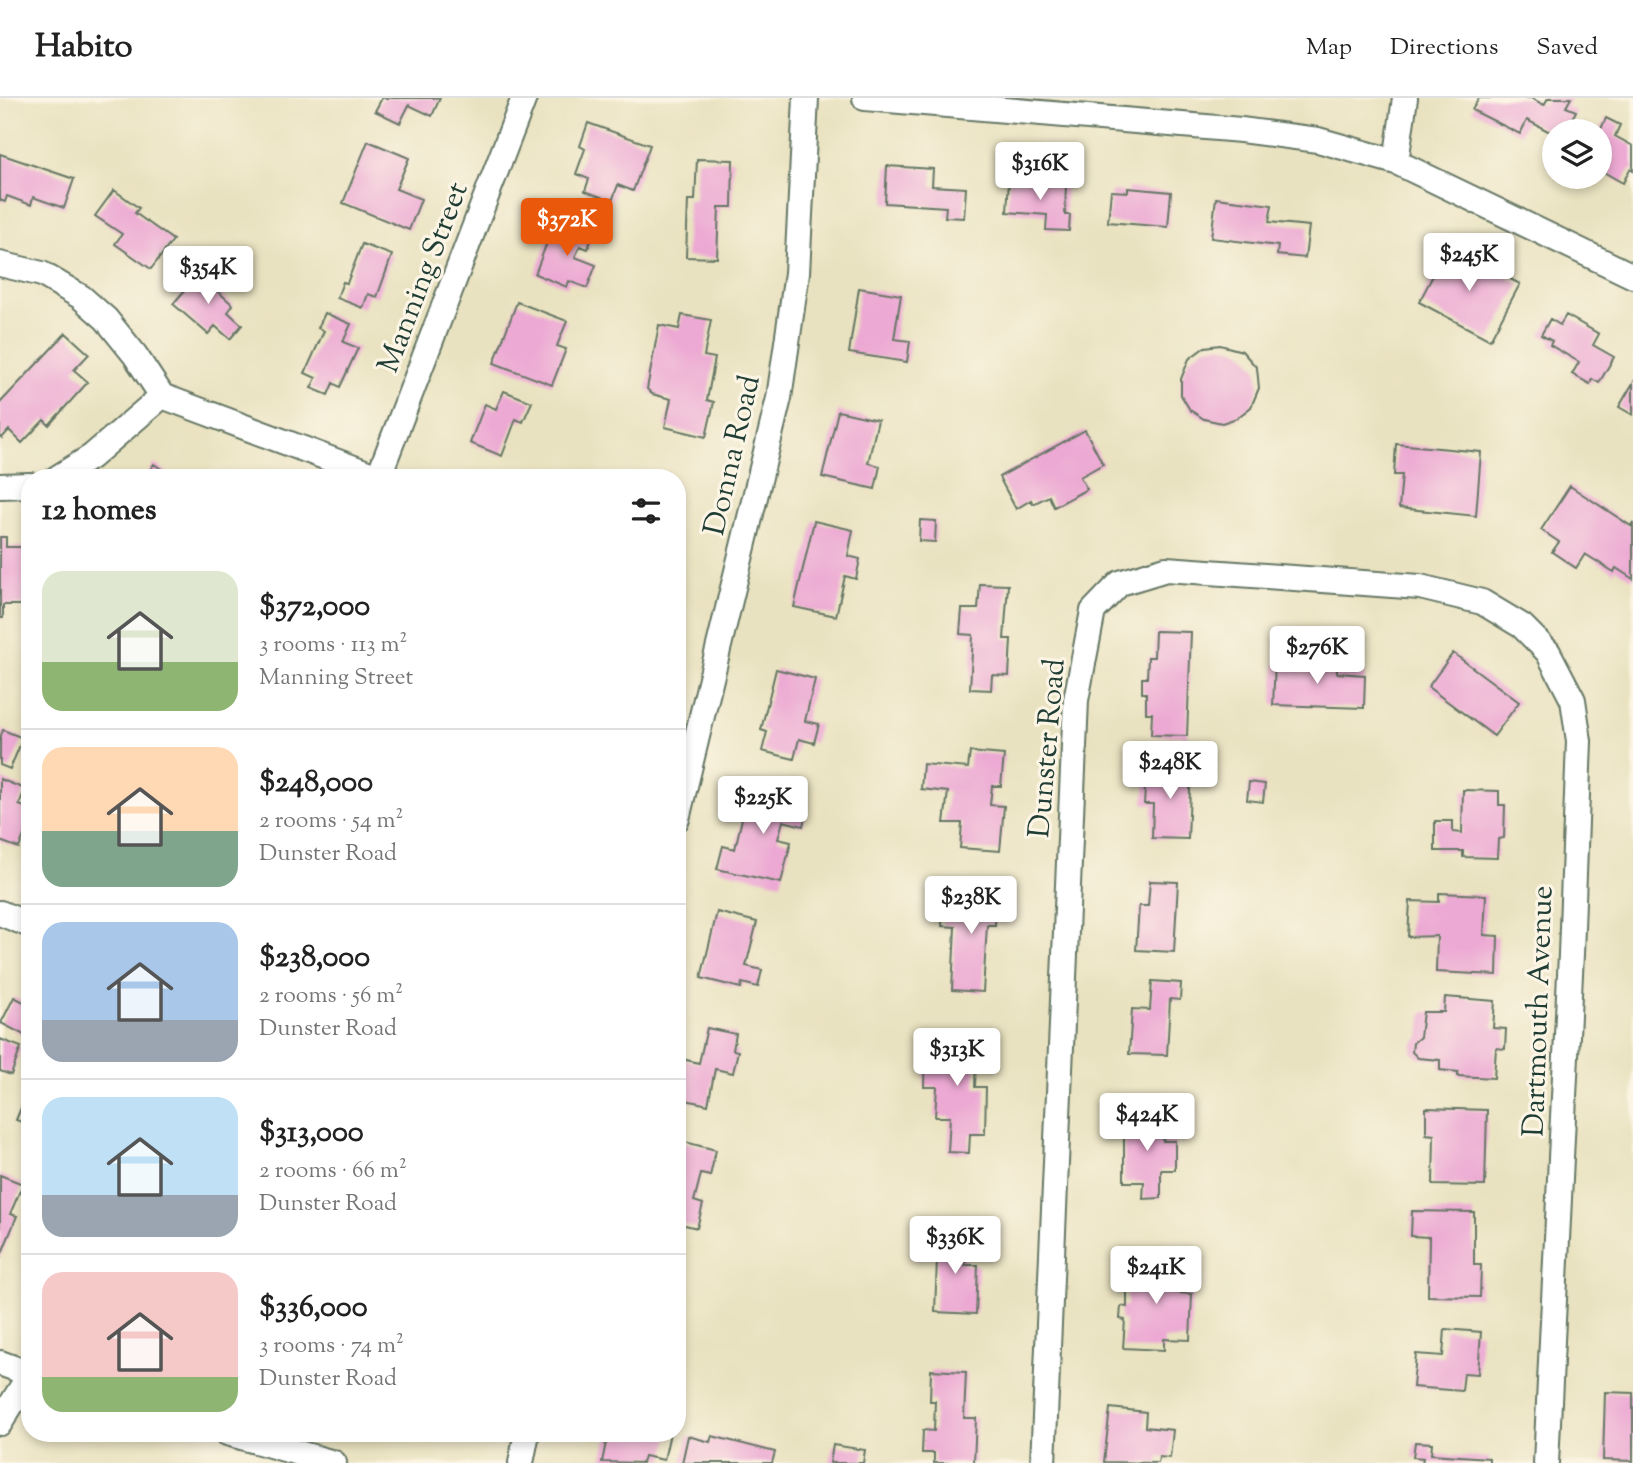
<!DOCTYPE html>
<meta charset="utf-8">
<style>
body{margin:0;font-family:"Sorts Mill Goudy",serif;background:#f2f2f2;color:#222;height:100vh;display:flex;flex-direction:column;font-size:26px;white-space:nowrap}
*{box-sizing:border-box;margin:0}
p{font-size:23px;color:#767676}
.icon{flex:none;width:38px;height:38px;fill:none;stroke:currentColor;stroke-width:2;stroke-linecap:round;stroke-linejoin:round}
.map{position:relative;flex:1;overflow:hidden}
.panel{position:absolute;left:21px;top:371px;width:665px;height:973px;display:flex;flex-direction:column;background:#fff;border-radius:28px;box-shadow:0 4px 10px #0003}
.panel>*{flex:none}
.fabs{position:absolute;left:1542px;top:21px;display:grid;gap:14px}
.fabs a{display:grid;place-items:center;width:70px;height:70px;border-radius:50%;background:#fff;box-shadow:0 4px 10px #0003;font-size:35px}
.price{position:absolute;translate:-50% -60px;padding:0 16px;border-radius:7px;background:#fff;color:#222;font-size:23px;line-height:46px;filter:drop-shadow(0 2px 4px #0008)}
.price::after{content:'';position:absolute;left:50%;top:42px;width:21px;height:16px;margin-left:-10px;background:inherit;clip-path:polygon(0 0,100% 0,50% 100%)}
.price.on{background:#ea580c;color:#fff}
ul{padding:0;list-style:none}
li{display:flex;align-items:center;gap:21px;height:175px;padding:0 21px}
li+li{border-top:2px solid #e0e0e0}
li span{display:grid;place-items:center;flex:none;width:196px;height:140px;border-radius:21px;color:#555}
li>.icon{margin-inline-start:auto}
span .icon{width:84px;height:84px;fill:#fffc;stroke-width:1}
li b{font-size:30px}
h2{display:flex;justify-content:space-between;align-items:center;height:84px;padding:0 21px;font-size:30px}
header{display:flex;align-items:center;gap:42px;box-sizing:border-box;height:98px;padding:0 35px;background:#fff;border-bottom:2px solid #e0e0e0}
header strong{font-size:33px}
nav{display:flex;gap:38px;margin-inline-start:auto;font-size:24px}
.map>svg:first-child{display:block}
</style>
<header>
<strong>Habito</strong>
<nav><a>Map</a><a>Directions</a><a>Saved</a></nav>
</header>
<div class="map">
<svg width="1633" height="1365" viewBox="0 0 1633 1365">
<rect width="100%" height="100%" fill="#fcf5e5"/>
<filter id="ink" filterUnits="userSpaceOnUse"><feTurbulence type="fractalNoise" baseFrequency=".0143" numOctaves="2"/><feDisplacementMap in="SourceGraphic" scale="14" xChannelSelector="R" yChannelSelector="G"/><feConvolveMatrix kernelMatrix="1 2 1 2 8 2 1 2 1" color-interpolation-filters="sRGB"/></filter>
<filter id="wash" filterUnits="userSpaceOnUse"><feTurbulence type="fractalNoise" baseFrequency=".00686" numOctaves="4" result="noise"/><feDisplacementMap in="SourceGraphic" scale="28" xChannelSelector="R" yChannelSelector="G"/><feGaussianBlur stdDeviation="1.57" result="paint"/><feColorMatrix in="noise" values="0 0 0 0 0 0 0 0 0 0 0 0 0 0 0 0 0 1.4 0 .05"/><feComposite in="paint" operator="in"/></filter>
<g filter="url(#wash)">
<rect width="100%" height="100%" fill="#e9e2c0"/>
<g id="blocks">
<path fill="#eca9d3" d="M 382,0 L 440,0 L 432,18 L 409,7 L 400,25 L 375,13 Z
M 1479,0 L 1531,0 L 1544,7 L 1548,0 L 1571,0 L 1566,9 L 1576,13 L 1566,33 L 1554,33 L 1554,36 L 1527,22 L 1520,36 L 1472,12 Z
M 1606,20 L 1620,27 L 1615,38 L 1633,48 L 1633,73 L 1630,71 L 1623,85 L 1600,72 L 1600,33 Z
M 588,25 L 650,47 L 633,93 L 618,87 L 612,103 L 585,93 L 589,81 L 576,76 L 585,51 L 580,48 Z
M 368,43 L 409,60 L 396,91 L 421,101 L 409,132 L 343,105 Z
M 0,56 L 74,81 L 64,110 L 33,99 L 31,107 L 7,98 L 5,104 L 0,102 Z
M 697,61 L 733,62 L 732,109 L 719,109 L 717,160 L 686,159 L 688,102 L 695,102 Z
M 887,68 L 933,71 L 932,88 L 966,90 L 964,120 L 945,119 L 946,109 L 885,105 Z
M 1009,82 L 1066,85 L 1065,117 L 1070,117 L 1069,133 L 1046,132 L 1047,117 L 1007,114 Z
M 1128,90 L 1171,94 L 1168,129 L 1108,124 L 1111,93 L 1128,94 Z
M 114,92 L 139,110 L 135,115 L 173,142 L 151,171 L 115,146 L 122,136 L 95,118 Z
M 1216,100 L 1272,107 L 1269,124 L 1309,128 L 1305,160 L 1277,157 L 1278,148 L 1211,140 Z
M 566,126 L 593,136 L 588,151 L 580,148 L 575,159 L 596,167 L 587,190 L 569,183 L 567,189 L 535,176 L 551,134 L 561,138 Z
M 362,146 L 392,157 L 377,199 L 368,196 L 363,210 L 337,200 L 343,184 L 347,185 Z
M 1448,149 L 1520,186 L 1490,242 L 1419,204 Z
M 208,174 L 221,184 L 215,191 L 233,207 L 228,214 L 242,227 L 230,241 L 215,228 L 208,236 L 173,206 L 197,178 L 201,182 Z
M 859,190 L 901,197 L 894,241 L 910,243 L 907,264 L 849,255 Z
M 517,204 L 567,223 L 557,248 L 566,251 L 552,287 L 494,265 Z
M 325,215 L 351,226 L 343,244 L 358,250 L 340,289 L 333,285 L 328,297 L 311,290 L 316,280 L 305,275 L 324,233 L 318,230 Z
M 682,217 L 711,222 L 704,258 L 715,260 L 707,302 L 714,304 L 706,339 L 665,329 L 671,301 L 652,296 L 647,291 L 659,227 L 679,231 Z
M 1566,217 L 1599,236 L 1593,247 L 1614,259 L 1599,285 L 1592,281 L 1590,286 L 1572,276 L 1579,264 L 1550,247 L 1552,243 L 1541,237 L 1550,221 L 1560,227 Z
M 66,235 L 89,256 L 74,272 L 88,284 L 49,327 L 44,322 L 22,345 L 9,332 L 2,340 L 0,338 L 0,305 Z
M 1220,247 L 1242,253 L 1257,270 L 1259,290 L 1251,309 L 1237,320 L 1222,325 L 1204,321 L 1190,312 L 1181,297 L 1181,281 L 1189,261 L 1205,249 Z
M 1633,285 L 1633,317 L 1619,309 Z
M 504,293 L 532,304 L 523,324 L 516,321 L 502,358 L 470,345 L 485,306 L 496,311 Z
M 838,313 L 878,322 L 868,365 L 880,368 L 875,391 L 822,379 Z
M 1085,332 L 1103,366 L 1080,379 L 1087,391 L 1054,409 L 1049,398 L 1033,406 L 1031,402 L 1016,411 L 999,379 Z
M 1396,346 L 1481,354 L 1476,418 L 1399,410 L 1402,377 L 1394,377 Z
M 154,366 L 175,380 L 145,380 Z
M 1570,388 L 1631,428 L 1633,424 L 1633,481 L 1616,470 L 1614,474 L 1585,456 L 1576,470 L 1552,454 L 1559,444 L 1541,432 Z
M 920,422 L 936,423 L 935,444 L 919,443 Z
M 814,423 L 853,432 L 848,458 L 860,461 L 856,481 L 845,478 L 836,518 L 794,509 Z
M 0,439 L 6,439 L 6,449 L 30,449 L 30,507 L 3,507 L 3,520 L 0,520 Z
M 980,486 L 1008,487 L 1004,541 L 1011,541 L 1009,578 L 992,577 L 991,592 L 970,591 L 973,537 L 960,536 L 962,511 L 978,511 Z
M 1155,533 L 1191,534 L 1187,638 L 1151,637 L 1152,615 L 1146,615 L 1146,595 L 1142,595 L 1142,580 L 1147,580 L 1148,559 L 1154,559 Z
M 1453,555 L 1519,604 L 1494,638 L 1428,589 Z
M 1275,564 L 1337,567 L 1337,575 L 1365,577 L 1364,610 L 1273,607 Z
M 776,571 L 815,581 L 805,623 L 819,626 L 814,645 L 799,641 L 794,661 L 762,653 L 767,634 L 761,632 Z
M 3,632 L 23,640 L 10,671 L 0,667 L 0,640 Z
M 970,654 L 1004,657 L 1001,688 L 992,688 L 990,707 L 1004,708 L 1000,753 L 960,750 L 962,725 L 944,725 L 948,694 L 921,691 L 923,666 L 968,670 Z
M 1162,667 L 1191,668 L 1188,741 L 1152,740 L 1153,706 L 1144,706 L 1146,675 L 1162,676 Z
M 0,681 L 25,691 L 19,707 L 30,711 L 30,722 L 19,750 L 0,743 Z
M 1249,684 L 1265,686 L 1263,704 L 1247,702 Z
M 749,690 L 809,703 L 803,728 L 783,723 L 778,741 L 791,744 L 781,785 L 717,771 L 723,748 L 735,751 Z
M 1463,692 L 1499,693 L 1499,707 L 1505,707 L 1504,740 L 1498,741 L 1497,760 L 1463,759 L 1463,753 L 1435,753 L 1435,723 L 1453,723 L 1453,734 L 1462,735 Z
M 1150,783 L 1178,784 L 1174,854 L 1136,852 L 1139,808 L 1148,808 Z
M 968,787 L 997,788 L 995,827 L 987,827 L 983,894 L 952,892 L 955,829 L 942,828 L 943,811 L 957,812 L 957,807 L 967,807 Z
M 1439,795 L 1486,797 L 1484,837 L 1498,838 L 1497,877 L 1436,874 L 1437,838 L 1408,839 L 1410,803 L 1439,804 Z
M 717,814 L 757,824 L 746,868 L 762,872 L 758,889 L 742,885 L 741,890 L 701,880 Z
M 1152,883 L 1181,885 L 1180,902 L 1170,901 L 1167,957 L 1129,956 L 1132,911 L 1150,912 Z
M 14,899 L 30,907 L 30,930 L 26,938 L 1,925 Z
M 1445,899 L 1495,903 L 1493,930 L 1506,931 L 1505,951 L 1496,950 L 1494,980 L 1458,978 L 1458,974 L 1440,972 L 1440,962 L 1418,960 L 1412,954 L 1413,945 L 1420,939 L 1423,914 L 1444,914 Z
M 707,930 L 736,936 L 733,952 L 738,953 L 733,975 L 715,971 L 708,1007 L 677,1000 L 677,982 L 682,961 L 699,965 Z
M 936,935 L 977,936 L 975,989 L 986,989 L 985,1036 L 970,1036 L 969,1055 L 948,1054 L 950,1019 L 935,1019 L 937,989 L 924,989 L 925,958 L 935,958 Z
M 0,941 L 21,949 L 11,977 L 0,973 Z
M 30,988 L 30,1027 L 16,1022 Z
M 1138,1003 L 1152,1003 L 1152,1029 L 1163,1029 L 1163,1043 L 1175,1043 L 1175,1072 L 1161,1072 L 1161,1100 L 1143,1101 L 1144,1084 L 1124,1084 L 1124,1027 L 1138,1028 Z
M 1426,1010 L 1487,1012 L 1485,1088 L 1433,1087 L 1434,1037 L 1426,1036 Z
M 677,1042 L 716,1052 L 710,1078 L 701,1076 L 694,1103 L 703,1106 L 697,1130 L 677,1125 Z
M 0,1077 L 23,1086 L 10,1116 L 17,1118 L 0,1160 Z
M 1412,1113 L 1474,1114 L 1474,1167 L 1481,1167 L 1480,1199 L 1428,1198 L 1429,1139 L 1411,1138 Z
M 938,1134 L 967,1136 L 965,1167 L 978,1167 L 976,1216 L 935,1214 Z
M 1142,1152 L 1173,1153 L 1172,1184 L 1167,1184 L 1167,1194 L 1192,1196 L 1190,1242 L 1164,1241 L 1164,1252 L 1123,1250 L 1125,1222 L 1120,1221 L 1121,1208 L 1127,1209 L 1127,1192 L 1140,1193 Z
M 1445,1231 L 1481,1234 L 1478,1276 L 1464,1275 L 1462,1293 L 1413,1289 L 1416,1256 L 1443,1258 Z
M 931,1272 L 966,1274 L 964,1320 L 976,1320 L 974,1365 L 934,1365 L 934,1355 L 922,1355 L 923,1332 L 934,1333 L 935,1303 L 930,1303 Z
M 1605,1294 L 1633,1295 L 1633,1363 L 1603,1362 Z
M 1110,1310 L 1146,1314 L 1145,1329 L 1173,1332 L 1170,1360 L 1159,1359 L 1158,1365 L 1104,1364 Z
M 608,1335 L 670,1335 L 664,1362 L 644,1358 L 642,1365 L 602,1364 Z
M 688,1338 L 710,1344 L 712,1338 L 775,1354 L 772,1365 L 682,1365 Z
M 1415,1344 L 1432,1345 L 1431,1356 L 1489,1360 L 1489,1365 L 1422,1365 L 1423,1360 L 1413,1359 Z
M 833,1347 L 865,1352 L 863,1365 L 830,1365 Z"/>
</g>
</g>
<g filter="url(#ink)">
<use href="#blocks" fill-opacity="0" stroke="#667765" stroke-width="2"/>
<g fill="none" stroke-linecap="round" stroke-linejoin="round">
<g stroke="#667765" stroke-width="28">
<path id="street" d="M 865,0 L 1241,32 L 1318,42 L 1396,64 L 1633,178
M 1396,64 L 1405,0
M 0,166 L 42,176 L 81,199 L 106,221 L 135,257 L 162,298 L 378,379
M 57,380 L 91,359 L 162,298
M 378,380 L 524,0
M 0,388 L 30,387
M 677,721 L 779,300 L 797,175 L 806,0
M 0,815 L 30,827
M 0,1265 L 30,1276
M 0,1325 L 30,1276
M 227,1335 L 334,1365
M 521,1365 L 527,1335
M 1043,1365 L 1076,602 L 1093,513 L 1120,485 L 1166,471 L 1420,489 L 1482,504 L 1522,528 L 1548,554 L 1573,602 L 1579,643 L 1571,856 L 1546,1365"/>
</g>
<use href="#street" stroke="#fff" stroke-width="24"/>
</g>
</g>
<g text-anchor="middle" stroke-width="6" stroke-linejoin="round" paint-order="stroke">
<g font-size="30" fill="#1f3d34" stroke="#fcf5e5">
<text transform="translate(422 179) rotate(-69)" y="10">Manning Street</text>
<text transform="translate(731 357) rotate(-77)" y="10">Donna Road</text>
<text transform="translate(1046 650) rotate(-85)" y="10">Dunster Road</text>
<text transform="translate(1537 913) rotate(-88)" y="10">Dartmouth Avenue</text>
</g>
</g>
</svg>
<div class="fabs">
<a><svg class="icon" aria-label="layers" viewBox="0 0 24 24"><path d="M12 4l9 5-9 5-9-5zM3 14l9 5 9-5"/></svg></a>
</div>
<b class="price" style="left:1040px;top:104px">$316K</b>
<b class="price on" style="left:567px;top:160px">$372K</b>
<b class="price" style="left:1469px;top:195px">$245K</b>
<b class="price" style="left:208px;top:208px">$354K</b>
<b class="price" style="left:1317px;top:588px">$276K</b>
<b class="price" style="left:1170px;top:703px">$248K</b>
<b class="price" style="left:763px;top:738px">$225K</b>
<b class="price" style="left:971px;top:838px">$238K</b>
<b class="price" style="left:957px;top:990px">$313K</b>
<b class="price" style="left:1147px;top:1055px">$424K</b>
<b class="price" style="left:955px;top:1178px">$336K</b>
<b class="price" style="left:1156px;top:1208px">$241K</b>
<section class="panel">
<h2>12 homes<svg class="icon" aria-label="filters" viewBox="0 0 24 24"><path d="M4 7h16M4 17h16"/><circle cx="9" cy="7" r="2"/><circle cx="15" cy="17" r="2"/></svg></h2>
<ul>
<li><span style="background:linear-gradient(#dfe7d0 65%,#8fb573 0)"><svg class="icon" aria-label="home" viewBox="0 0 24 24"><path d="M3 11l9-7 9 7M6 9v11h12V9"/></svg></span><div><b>$372,000</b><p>3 rooms · 113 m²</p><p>Manning Street</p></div></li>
<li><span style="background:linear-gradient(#ffd9b3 60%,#7fa58c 0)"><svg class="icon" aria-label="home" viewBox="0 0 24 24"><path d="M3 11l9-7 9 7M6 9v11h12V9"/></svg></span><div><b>$248,000</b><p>2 rooms · 54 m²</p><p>Dunster Road</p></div></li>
<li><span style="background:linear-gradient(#a9c7e8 70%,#9aa5b1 0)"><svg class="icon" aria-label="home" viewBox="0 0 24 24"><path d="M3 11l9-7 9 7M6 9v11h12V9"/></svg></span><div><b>$238,000</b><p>2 rooms · 56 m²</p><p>Dunster Road</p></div></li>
<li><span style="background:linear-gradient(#bfe0f5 70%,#9aa5b1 0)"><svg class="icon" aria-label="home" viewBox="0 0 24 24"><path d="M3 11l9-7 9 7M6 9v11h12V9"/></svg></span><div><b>$313,000</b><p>2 rooms · 66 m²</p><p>Dunster Road</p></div></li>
<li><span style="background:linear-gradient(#f6c9c9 75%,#8fb573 0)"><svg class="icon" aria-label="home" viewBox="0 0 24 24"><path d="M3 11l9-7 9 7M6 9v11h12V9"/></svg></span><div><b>$336,000</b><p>3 rooms · 74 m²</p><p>Dunster Road</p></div></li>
</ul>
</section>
</div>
